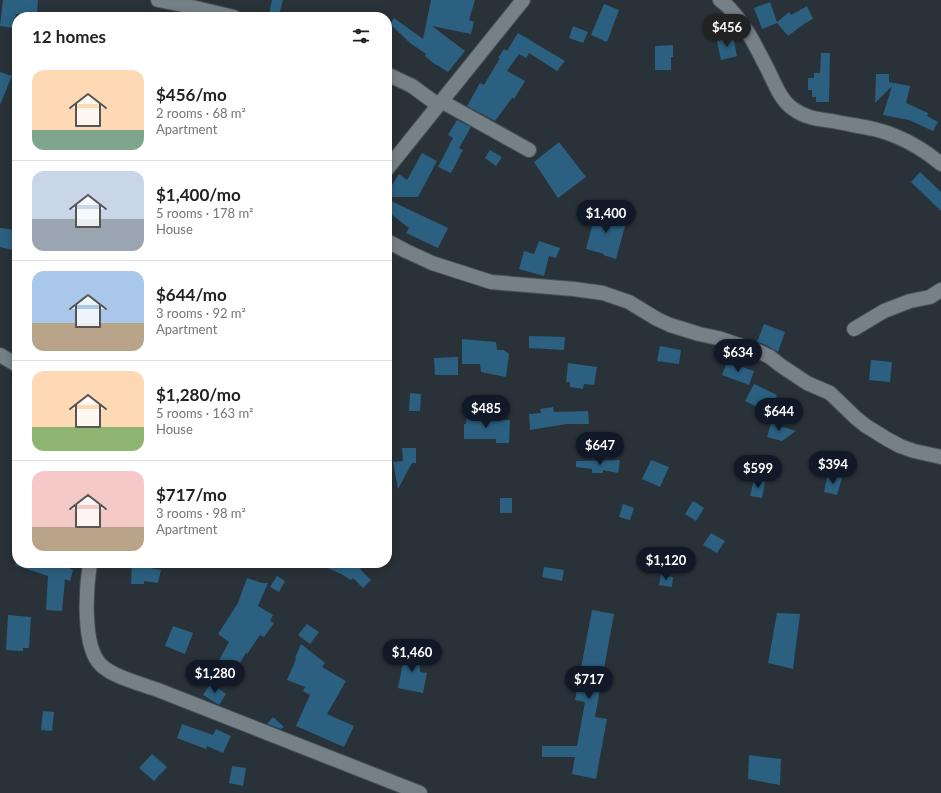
<!DOCTYPE html>
<meta charset="utf-8">
<style>
body{margin:0;font-family:Lato,sans-serif;background:#f6f6f6;color:#202124;height:100vh;display:flex;flex-direction:column;font-size:15px;white-space:nowrap}
*{box-sizing:border-box;margin:0}
p{font-size:13px;color:#757577}
.icon{flex:none;width:22px;height:22px;fill:none;stroke:currentColor;stroke-width:2;stroke-linecap:round;stroke-linejoin:round}
.map{position:relative;flex:1;overflow:hidden}
.panel{position:absolute;left:12px;top:12px;width:380px;height:556px;display:flex;flex-direction:column;background:#fff;border-radius:16px;box-shadow:0 2px 10px #0003}
.panel>*{flex:none}
.price{position:absolute;translate:-50% -34px;padding:0 9px;border-radius:14px;background:#111827;color:#fff;font-size:13px;line-height:26px;filter:drop-shadow(0 1px 2px #0008)}
.price::after{content:'';position:absolute;left:50%;top:24px;width:12px;height:9px;margin-left:-6px;background:inherit;clip-path:polygon(0 0,100% 0,50% 100%)}
.price.selected{background:#222;color:#fff}
ul{padding:0;list-style:none}
li{display:flex;align-items:center;gap:12px;height:100px;padding:0 20px}
li+li{border-top:1px solid #e0e0e0}
li span{display:grid;place-items:center;flex:none;width:112px;height:80px;border-radius:12px;color:#555}
li>.icon{margin-inline-start:auto}
span .icon{width:48px;height:48px;fill:#fffc;stroke-width:1}
li b{font-size:17px}
h2{display:flex;justify-content:space-between;align-items:center;height:48px;padding:0 20px;font-size:17px}
.map>svg:first-child{display:block}
</style>
<div class="map">
<svg width="941" height="793" viewBox="0 0 941 793">
<rect width="100%" height="100%" fill="#293238"/>
<path fill="#2b6080" d="M 3,0 L 38,0 L 37,16 L 16,14 L 14,28 L 0,26 Z
M 272,0 L 283,0 L 279,15 L 269,13 Z
M 431,0 L 475,0 L 469,20 L 474,22 L 471,34 L 432,26 L 465,51 L 448,72 L 437,65 L 436,65 L 425,56 L 426,54 L 410,43 L 390,24 L 394,18 L 423,39 Z
M 770,2 L 777,22 L 789,12 L 791,15 L 807,6 L 813,19 L 804,24 L 788,36 L 777,23 L 762,29 L 754,8 Z
M 604,4 L 619,10 L 607,42 L 591,35 Z
M 573,26 L 588,32 L 583,43 L 569,38 Z
M 518,33 L 565,61 L 557,71 L 529,53 L 526,58 L 519,54 L 507,71 L 525,81 L 514,99 L 512,98 L 495,121 L 467,106 L 480,83 L 484,85 L 500,58 L 498,58 L 504,49 L 507,51 Z
M 733,37 L 737,56 L 721,60 L 717,41 Z
M 673,45 L 673,57 L 671,57 L 671,70 L 655,70 L 655,46 Z
M 821,53 L 830,53 L 829,102 L 816,102 L 816,97 L 812,97 L 812,90 L 808,90 L 808,78 L 814,78 L 814,73 L 820,73 Z
M 0,72 L 12,76 L 0,105 Z
M 876,74 L 889,74 L 889,82 L 910,86 L 906,103 L 928,113 L 927,116 L 938,122 L 933,131 L 909,120 L 883,115 L 892,86 L 875,103 Z
M 457,120 L 471,127 L 459,148 L 463,150 L 451,173 L 438,167 L 453,138 L 448,135 Z
M 559,142 L 586,177 L 558,198 L 534,162 Z
M 490,150 L 502,157 L 496,166 L 485,158 Z
M 422,153 L 437,161 L 418,197 L 387,197 L 387,193 L 399,174 L 407,180 Z
M 920,172 L 941,192 L 941,211 L 911,182 Z
M 387,199 L 448,228 L 438,248 L 406,233 L 409,228 L 387,211 Z
M 596,211 L 627,219 L 616,259 L 603,255 L 604,254 L 586,249 Z
M 0,228 L 17,230 L 17,251 L 0,247 Z
M 539,241 L 560,248 L 556,258 L 549,256 L 544,276 L 519,269 L 524,251 L 534,254 Z
M 764,324 L 785,332 L 778,352 L 764,344 L 757,342 Z
M 529,336 L 565,337 L 564,350 L 529,348 Z
M 462,339 L 496,342 L 497,350 L 504,350 L 509,354 L 506,377 L 481,372 L 480,364 L 462,364 Z
M 660,346 L 681,350 L 679,364 L 657,361 Z
M 458,357 L 458,375 L 435,375 L 434,358 Z
M 871,360 L 892,362 L 890,382 L 869,380 Z
M 727,362 L 754,371 L 749,385 L 722,375 Z
M 568,363 L 597,367 L 594,385 L 584,384 L 583,389 L 570,387 L 570,382 L 566,382 Z
M 754,384 L 777,395 L 767,412 L 745,401 Z
M 410,393 L 421,394 L 420,411 L 409,411 Z
M 553,407 L 554,412 L 588,411 L 589,424 L 567,424 L 530,430 L 529,414 L 541,413 L 540,409 Z
M 467,413 L 485,414 L 485,421 L 510,420 L 509,443 L 496,443 L 496,439 L 464,439 L 464,424 L 466,424 Z
M 771,423 L 796,431 L 782,441 L 767,437 Z
M 402,448 L 416,448 L 416,463 L 412,463 L 398,489 L 393,462 L 403,461 Z
M 841,455 L 853,459 L 848,477 L 837,473 Z
M 619,460 L 620,461 L 618,473 L 603,470 L 603,473 L 592,473 L 592,469 L 576,467 L 576,461 Z
M 651,460 L 669,467 L 660,487 L 642,479 Z
M 828,474 L 842,478 L 837,495 L 824,492 Z
M 754,479 L 765,482 L 762,498 L 750,496 Z
M 500,498 L 512,498 L 512,513 L 500,513 Z
M 693,501 L 704,508 L 696,521 L 685,514 Z
M 623,504 L 634,508 L 630,520 L 619,517 Z
M 711,533 L 725,541 L 717,553 L 703,545 Z
M 16,563 L 63,563 L 71,566 L 70,569 L 73,570 L 70,581 L 65,579 L 62,611 L 46,610 L 48,576 L 15,565 Z
M 132,563 L 145,563 L 145,567 L 161,570 L 158,583 L 144,581 L 144,584 L 131,584 Z
M 316,563 L 367,563 L 360,569 L 371,580 L 363,588 L 353,578 L 351,580 L 341,574 Z
M 544,567 L 564,570 L 562,581 L 542,577 Z
M 661,575 L 673,577 L 672,587 L 659,585 Z
M 277,576 L 285,581 L 279,592 L 270,587 Z
M 247,578 L 262,583 L 268,583 L 258,606 L 273,615 L 270,621 L 274,623 L 264,637 L 260,635 L 247,654 L 246,653 L 234,672 L 218,662 L 229,642 L 218,634 L 238,603 Z
M 592,610 L 614,614 L 595,717 L 607,719 L 596,779 L 572,774 L 575,757 L 542,757 L 542,746 L 577,746 L 585,702 L 575,700 Z
M 777,613 L 800,614 L 793,669 L 768,663 Z
M 8,615 L 31,617 L 29,648 L 23,648 L 23,651 L 6,650 Z
M 307,624 L 319,632 L 310,644 L 298,635 Z
M 173,626 L 193,633 L 185,654 L 165,646 Z
M 301,644 L 325,663 L 322,667 L 346,681 L 327,714 L 354,726 L 344,747 L 296,726 L 310,695 L 303,691 L 305,687 L 287,680 L 296,659 L 295,658 Z
M 419,651 L 420,672 L 427,673 L 423,693 L 398,688 L 405,652 Z
M 211,683 L 226,694 L 219,705 L 203,695 Z
M 43,711 L 54,712 L 52,731 L 41,730 Z
M 273,717 L 284,727 L 281,729 L 267,724 Z
M 182,724 L 213,735 L 216,729 L 231,736 L 223,753 L 207,746 L 206,749 L 177,738 Z
M 152,754 L 167,767 L 154,781 L 139,768 Z
M 749,755 L 781,759 L 780,785 L 748,779 Z
M 232,766 L 246,768 L 243,786 L 229,783 Z"/>
<g fill="none" stroke-linecap="round" stroke-linejoin="round">
<g stroke="#484f55" stroke-width="16">
<path id="street" d="M 158,0 L 183,5 L 234,17
M 720,0 C 724,3 728,6 731,10 C 747,27 757,49 768,70 C 774,82 780,99 792,108 C 805,118 817,119 832,121 C 846,124 860,126 874,129 C 898,135 922,148 941,164
M 387,74 L 412,86 L 438,105
M 441,101 L 529,150
M 387,169 L 523,0
M 387,241 L 406,251 L 432,263 L 491,282 L 574,289 L 603,293 L 629,302 L 657,319 L 670,325 L 699,334 L 718,338 L 760,352 L 770,357 L 780,365 L 807,383 L 830,393 L 856,418 L 866,426 L 887,439 L 900,446 L 914,451 L 941,457
M 854,329 L 884,311 L 910,301 L 930,297 L 941,290
M 0,355 L 17,365
M 90,563 C 86,588 82,647 101,665 C 113,677 142,684 158,690 L 420,793"/>
</g>
<use href="#street" stroke="#758087" stroke-width="14"/>
</g>
</svg>
<b class="price selected" style="left:727px;top:48px">$456</b>
<b class="price" style="left:606px;top:234px">$1,400</b>
<b class="price" style="left:738px;top:373px">$634</b>
<b class="price" style="left:486px;top:429px">$485</b>
<b class="price" style="left:779px;top:432px">$644</b>
<b class="price" style="left:600px;top:466px">$647</b>
<b class="price" style="left:833px;top:485px">$394</b>
<b class="price" style="left:758px;top:489px">$599</b>
<b class="price" style="left:666px;top:581px">$1,120</b>
<b class="price" style="left:412px;top:673px">$1,460</b>
<b class="price" style="left:215px;top:694px">$1,280</b>
<b class="price" style="left:589px;top:700px">$717</b>
<section class="panel">
<h2>12 homes<svg class="icon" aria-label="filters" viewBox="0 0 24 24"><path d="M4 7h16M4 17h16"/><circle cx="9" cy="7" r="2"/><circle cx="15" cy="17" r="2"/></svg></h2>
<ul>
<li><span style="background:linear-gradient(#ffd9b3 75%,#7fa58c 0)"><svg class="icon" aria-label="home" viewBox="0 0 24 24"><path d="M3 11l9-7 9 7M6 9v11h12V9"/></svg></span><div><b>$456/mo</b><p>2 rooms · 68 m²</p><p>Apartment</p></div></li>
<li><span style="background:linear-gradient(#c9d6e8 60%,#9aa5b1 0)"><svg class="icon" aria-label="home" viewBox="0 0 24 24"><path d="M3 11l9-7 9 7M6 9v11h12V9"/></svg></span><div><b>$1,400/mo</b><p>5 rooms · 178 m²</p><p>House</p></div></li>
<li><span style="background:linear-gradient(#a9c7e8 65%,#b9a48a 0)"><svg class="icon" aria-label="home" viewBox="0 0 24 24"><path d="M3 11l9-7 9 7M6 9v11h12V9"/></svg></span><div><b>$644/mo</b><p>3 rooms · 92 m²</p><p>Apartment</p></div></li>
<li><span style="background:linear-gradient(#ffd9b3 70%,#8fb573 0)"><svg class="icon" aria-label="home" viewBox="0 0 24 24"><path d="M3 11l9-7 9 7M6 9v11h12V9"/></svg></span><div><b>$1,280/mo</b><p>5 rooms · 163 m²</p><p>House</p></div></li>
<li><span style="background:linear-gradient(#f6c9c9 70%,#b9a48a 0)"><svg class="icon" aria-label="home" viewBox="0 0 24 24"><path d="M3 11l9-7 9 7M6 9v11h12V9"/></svg></span><div><b>$717/mo</b><p>3 rooms · 98 m²</p><p>Apartment</p></div></li>
</ul>
</section>
</div>
